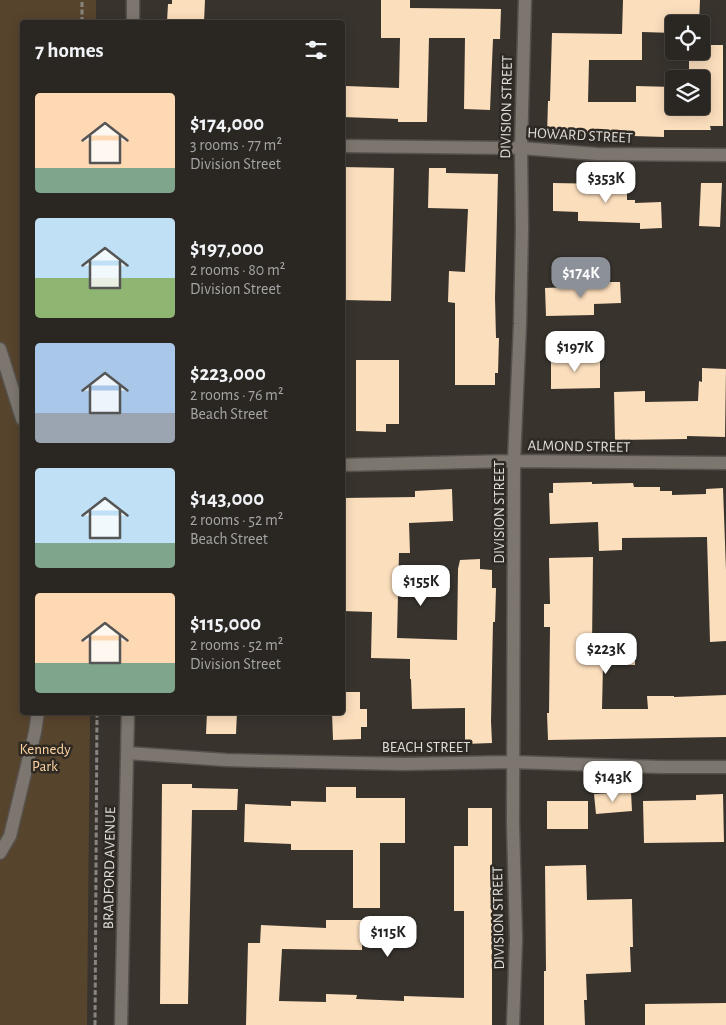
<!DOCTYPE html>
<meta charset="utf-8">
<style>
body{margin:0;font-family:"Alegreya Sans",sans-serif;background:#322e2a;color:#f1f3f6;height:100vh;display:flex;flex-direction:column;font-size:19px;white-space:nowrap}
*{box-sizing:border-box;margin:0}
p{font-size:16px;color:#a5a5a5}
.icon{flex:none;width:28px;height:28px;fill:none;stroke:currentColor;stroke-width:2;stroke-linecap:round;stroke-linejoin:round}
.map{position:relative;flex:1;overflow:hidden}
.side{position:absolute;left:20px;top:20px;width:325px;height:695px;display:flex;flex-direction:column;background:#2a2622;border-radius:5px;box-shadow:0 2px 12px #0003,0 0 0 1px #464340}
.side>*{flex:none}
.fabs{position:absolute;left:665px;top:15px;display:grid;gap:10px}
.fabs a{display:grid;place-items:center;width:45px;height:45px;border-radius:5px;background:#2a2622;box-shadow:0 2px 12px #0003,0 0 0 1px #464340;font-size:25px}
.price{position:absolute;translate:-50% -42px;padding:0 11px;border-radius:10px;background:#fff;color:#222;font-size:16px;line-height:32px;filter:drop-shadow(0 1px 2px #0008)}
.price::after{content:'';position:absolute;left:50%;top:30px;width:15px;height:11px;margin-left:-8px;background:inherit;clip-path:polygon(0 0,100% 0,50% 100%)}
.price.current{background:#8c9099;color:#fff}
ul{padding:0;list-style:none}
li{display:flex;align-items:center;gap:15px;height:125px;padding:0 15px}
li span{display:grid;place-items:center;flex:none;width:140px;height:100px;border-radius:5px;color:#555}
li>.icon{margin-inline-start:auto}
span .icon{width:60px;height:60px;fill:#fffc;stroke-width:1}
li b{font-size:21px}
h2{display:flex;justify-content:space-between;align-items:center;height:60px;padding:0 15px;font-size:21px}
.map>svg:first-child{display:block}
</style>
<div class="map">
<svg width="726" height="1025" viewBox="0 0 726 1025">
<rect width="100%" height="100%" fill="#38332d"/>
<path fill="#57442d" d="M 0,0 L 96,0 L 96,22 L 22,22 L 22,712 L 90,713 L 87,1025 L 0,1025 Z"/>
<path fill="#fbdebc" d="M 172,0 L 205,0 L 204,22 L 167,22 L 168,4 L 172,4 Z
M 381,0 L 410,0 L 410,8 L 501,9 L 500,39 L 493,39 L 490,110 L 464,109 L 465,38 L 429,38 L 427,122 L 398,122 L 398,119 L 342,117 L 342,89 L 346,89 L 346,86 L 399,88 L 400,38 L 381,38 Z
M 623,0 L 700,0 L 699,24 L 674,24 L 674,33 L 642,32 L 642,60 L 589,60 L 588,102 L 636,102 L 636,86 L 674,87 L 674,106 L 701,106 L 701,79 L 689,79 L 689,51 L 701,51 L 701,45 L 723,45 L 723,126 L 710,126 L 711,130 L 664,130 L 664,137 L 602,135 L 602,136 L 547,136 L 548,101 L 550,101 L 552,33 L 622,34 Z
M 342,167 L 394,168 L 391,301 L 342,300 Z
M 429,168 L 446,168 L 446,173 L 498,174 L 495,298 L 496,338 L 499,338 L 498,373 L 495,373 L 495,385 L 455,385 L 455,303 L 448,302 L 449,271 L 465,272 L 468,209 L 428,208 Z
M 608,182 L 627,182 L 627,200 L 635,200 L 635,203 L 661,202 L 662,228 L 640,229 L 640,223 L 578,221 L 578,212 L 553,211 L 553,183 L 608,184 Z
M 701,183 L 722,183 L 720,227 L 699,226 Z
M 596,282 L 620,282 L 621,303 L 594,304 L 594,315 L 546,316 L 545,288 L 596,286 Z
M 551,358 L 600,358 L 600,388 L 551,389 Z
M 356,360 L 399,360 L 399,424 L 386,424 L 386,432 L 356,431 Z
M 702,368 L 726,369 L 725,437 L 687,436 L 687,439 L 615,440 L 614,392 L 645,391 L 645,402 L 698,401 L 699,381 L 702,382 Z
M 592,482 L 592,484 L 633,483 L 634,487 L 660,487 L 660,491 L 672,491 L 672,495 L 706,494 L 706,489 L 723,488 L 726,570 L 726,641 L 710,642 L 707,537 L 622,538 L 622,550 L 599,551 L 598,522 L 550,524 L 549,493 L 553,493 L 553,483 Z
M 452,489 L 453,521 L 409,523 L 410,553 L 399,553 L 397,638 L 457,640 L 458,569 L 460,560 L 480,559 L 480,569 L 492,570 L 492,588 L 496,588 L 495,622 L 493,622 L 491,721 L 492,743 L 465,744 L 465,708 L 412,709 L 411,679 L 410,679 L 410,659 L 371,658 L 372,612 L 342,611 L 342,498 L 415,497 L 415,491 Z
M 593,557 L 592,645 L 635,645 L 635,665 L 603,665 L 602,709 L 648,709 L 647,696 L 674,696 L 674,697 L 726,695 L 726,737 L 548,740 L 547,713 L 549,713 L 550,627 L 544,627 L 544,604 L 550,604 L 549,558 Z
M 342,692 L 360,692 L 360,709 L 367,709 L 367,727 L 361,727 L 361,739 L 333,740 L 332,712 L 342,712 Z
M 207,712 L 237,712 L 236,734 L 206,734 Z
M 162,784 L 192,784 L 192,788 L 238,789 L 237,810 L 192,810 L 188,1004 L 160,1004 Z
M 326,787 L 356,787 L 356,798 L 405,798 L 405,843 L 380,843 L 380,908 L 353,908 L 353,850 L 291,850 L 291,844 L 244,842 L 245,804 L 291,806 L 291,801 L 326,802 Z
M 631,792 L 632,811 L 596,814 L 594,794 Z
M 723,794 L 724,842 L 644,843 L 643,801 L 696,800 L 696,795 Z
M 547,801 L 588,801 L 588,829 L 547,829 Z
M 468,808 L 492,808 L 492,1025 L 246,1025 L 248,943 L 260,943 L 261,925 L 326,928 L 326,920 L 362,920 L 362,950 L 282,949 L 279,1001 L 326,1002 L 326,994 L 357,995 L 356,999 L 404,1001 L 404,996 L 464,998 L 464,911 L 454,911 L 454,846 L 468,846 Z
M 586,865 L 587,900 L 632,899 L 633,947 L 630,947 L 631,972 L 586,974 L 587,1000 L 584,1000 L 585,1025 L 544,1025 L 544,971 L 546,971 L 545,866 Z
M 726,1003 L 726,1025 L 645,1025 L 645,1004 Z"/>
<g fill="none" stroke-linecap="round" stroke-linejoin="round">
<g stroke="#56514c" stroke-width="15">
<path id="minor" d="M 133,22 L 133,0
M 342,146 L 521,148 L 597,154 L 726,155
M 0,349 L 22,419
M 342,465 L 514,461 L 726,463
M 127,753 L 226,760 L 404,764 L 513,762 L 661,767 L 726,767
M 0,853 L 10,836 L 35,732 L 38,712
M 121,1025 L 128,712
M 513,1025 L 516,939 L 513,824 L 514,461 L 520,324 L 522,229 L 521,148 L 525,0"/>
</g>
<path stroke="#88847f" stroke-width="3" stroke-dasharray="5 2.5" stroke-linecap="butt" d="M 82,22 L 82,0
M 95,1025 L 97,712"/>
<use href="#minor" stroke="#7c766e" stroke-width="12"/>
</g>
<g text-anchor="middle" stroke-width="5" stroke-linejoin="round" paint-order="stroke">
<g font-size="15" fill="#e0ddd9" stroke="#2e2923">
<text transform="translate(506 107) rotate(-89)" y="5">DIVISION STREET</text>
<text transform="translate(580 135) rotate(3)" y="5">HOWARD STREET</text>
<text transform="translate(579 446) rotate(1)" y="5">ALMOND STREET</text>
<text transform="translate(499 512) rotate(-90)" y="5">DIVISION STREET</text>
<text x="426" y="752">BEACH STREET</text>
<text transform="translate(109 868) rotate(-89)" y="5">BRADFORD AVENUE</text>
<text transform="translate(498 918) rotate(-91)" y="5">DIVISION STREET</text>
</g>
<g font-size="15" fill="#fed4a2" stroke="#2e2923">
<text x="45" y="754">Kennedy<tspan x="45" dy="17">Park</tspan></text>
</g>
</g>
</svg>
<div class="fabs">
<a><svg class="icon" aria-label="locate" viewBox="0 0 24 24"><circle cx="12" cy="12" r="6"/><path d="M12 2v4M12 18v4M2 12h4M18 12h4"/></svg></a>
<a><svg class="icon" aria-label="layers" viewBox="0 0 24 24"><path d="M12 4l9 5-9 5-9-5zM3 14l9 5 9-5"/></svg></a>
</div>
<b class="price" style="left:606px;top:204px">$353K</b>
<b class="price current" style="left:581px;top:299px">$174K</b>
<b class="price" style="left:575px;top:373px">$197K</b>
<b class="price" style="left:421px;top:607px">$155K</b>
<b class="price" style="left:606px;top:675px">$223K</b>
<b class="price" style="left:613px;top:803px">$143K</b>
<b class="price" style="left:388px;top:958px">$115K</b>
<section class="side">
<h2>7 homes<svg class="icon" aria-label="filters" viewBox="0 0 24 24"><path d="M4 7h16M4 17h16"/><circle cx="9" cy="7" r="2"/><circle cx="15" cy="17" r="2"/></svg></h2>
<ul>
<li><span style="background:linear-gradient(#ffd9b3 75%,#7fa58c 0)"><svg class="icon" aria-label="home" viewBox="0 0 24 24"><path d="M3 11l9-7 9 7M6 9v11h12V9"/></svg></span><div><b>$174,000</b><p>3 rooms · 77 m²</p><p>Division Street</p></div></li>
<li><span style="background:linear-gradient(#bfe0f5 60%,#8fb573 0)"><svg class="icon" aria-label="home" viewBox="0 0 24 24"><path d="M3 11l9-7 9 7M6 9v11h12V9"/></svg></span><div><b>$197,000</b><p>2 rooms · 80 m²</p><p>Division Street</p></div></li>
<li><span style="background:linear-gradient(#a9c7e8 70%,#9aa5b1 0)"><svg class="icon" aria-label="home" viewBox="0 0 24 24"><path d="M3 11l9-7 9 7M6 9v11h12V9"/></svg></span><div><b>$223,000</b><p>2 rooms · 76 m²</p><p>Beach Street</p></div></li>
<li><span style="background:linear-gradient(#bfe0f5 75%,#7fa58c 0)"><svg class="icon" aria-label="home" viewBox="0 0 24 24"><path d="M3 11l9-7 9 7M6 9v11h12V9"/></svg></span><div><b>$143,000</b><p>2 rooms · 52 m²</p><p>Beach Street</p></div></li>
<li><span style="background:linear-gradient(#ffd9b3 70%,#7fa58c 0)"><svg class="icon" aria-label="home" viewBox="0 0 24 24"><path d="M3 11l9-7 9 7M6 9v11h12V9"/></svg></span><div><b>$115,000</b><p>2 rooms · 52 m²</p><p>Division Street</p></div></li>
</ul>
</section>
</div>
